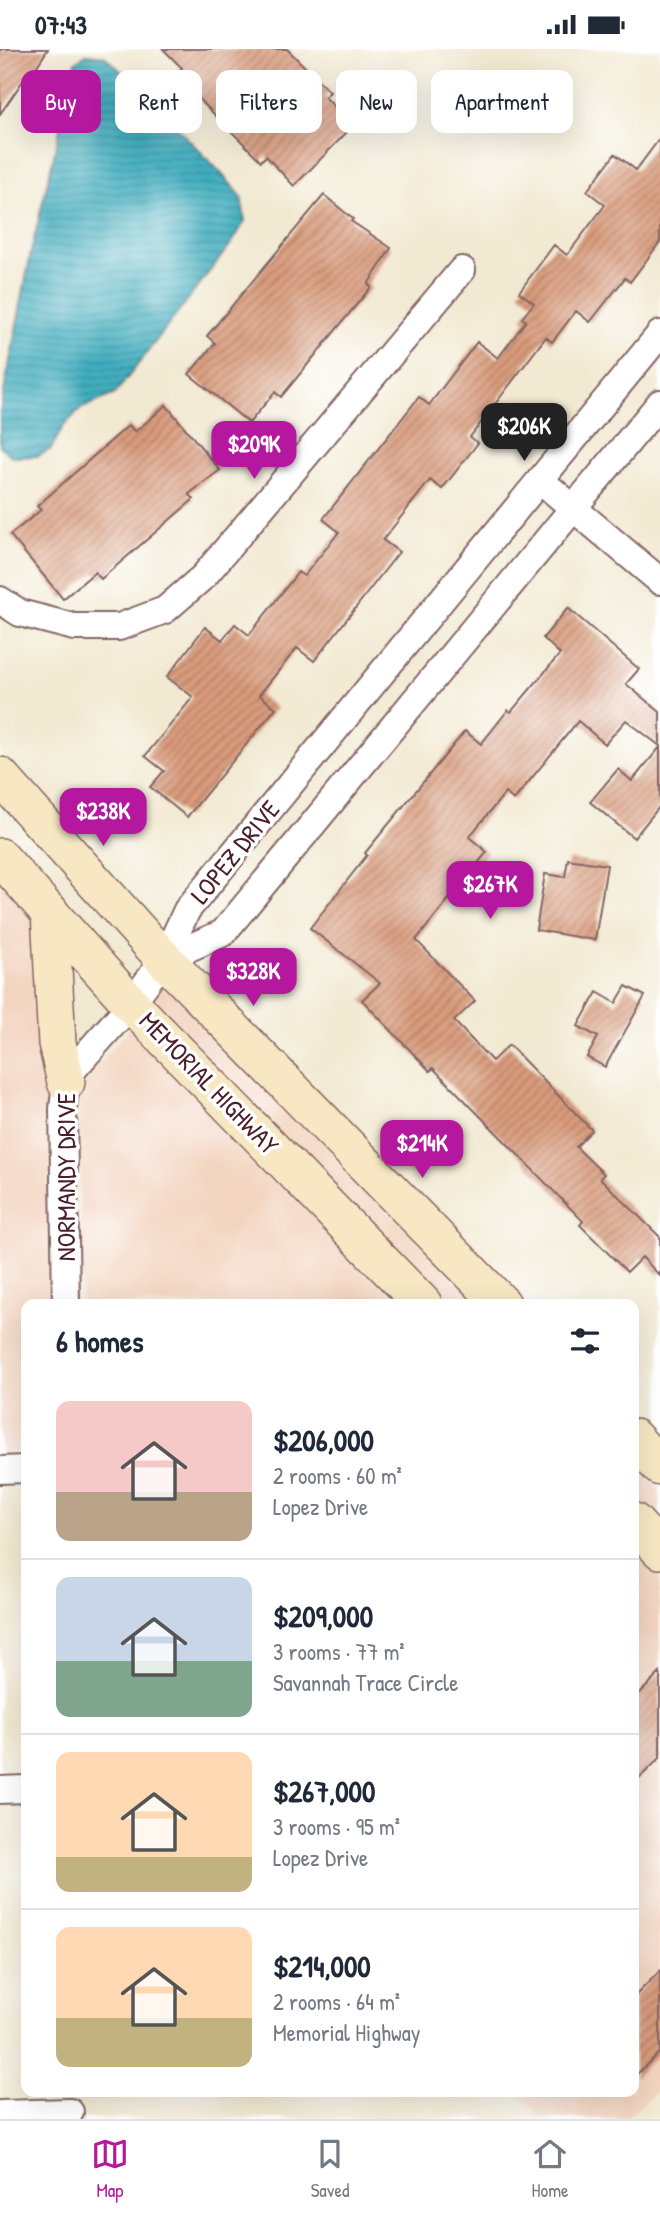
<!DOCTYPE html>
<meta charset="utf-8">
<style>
body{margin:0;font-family:"Patrick Hand",sans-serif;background:#f2f2f3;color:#1f2937;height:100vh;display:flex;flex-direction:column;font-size:26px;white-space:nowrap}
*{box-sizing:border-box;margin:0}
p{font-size:23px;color:#747a83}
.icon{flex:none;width:38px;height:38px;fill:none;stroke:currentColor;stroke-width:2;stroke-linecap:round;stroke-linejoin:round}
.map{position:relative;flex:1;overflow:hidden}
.side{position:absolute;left:21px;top:1250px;width:618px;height:798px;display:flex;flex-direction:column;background:#fff;border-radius:14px;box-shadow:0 7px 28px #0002}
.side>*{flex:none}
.top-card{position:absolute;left:21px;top:21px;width:620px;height:63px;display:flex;gap:14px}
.price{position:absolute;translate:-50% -60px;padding:0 16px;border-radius:14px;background:#b5179e;color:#fff;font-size:23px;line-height:46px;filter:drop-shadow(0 2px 4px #0008)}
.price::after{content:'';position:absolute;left:50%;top:42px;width:21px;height:16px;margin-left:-10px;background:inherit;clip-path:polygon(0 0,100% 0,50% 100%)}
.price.selected{background:#222;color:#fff}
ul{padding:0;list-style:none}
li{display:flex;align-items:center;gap:21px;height:175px;padding:0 35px}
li+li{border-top:2px solid #e0e1e3}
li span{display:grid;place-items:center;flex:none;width:196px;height:140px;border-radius:14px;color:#555}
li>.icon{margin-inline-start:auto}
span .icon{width:84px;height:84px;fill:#fffc;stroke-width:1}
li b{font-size:30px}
h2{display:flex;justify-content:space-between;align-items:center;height:84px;padding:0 35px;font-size:30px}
.chip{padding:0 24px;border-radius:14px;background:#fff;box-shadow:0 7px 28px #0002;font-size:24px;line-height:63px}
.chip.selected{background:#b5179e;color:#fff}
.status{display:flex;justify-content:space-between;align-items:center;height:49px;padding:0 35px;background:#fff;direction:ltr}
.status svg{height:19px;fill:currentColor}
.tab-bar{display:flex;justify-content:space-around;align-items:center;height:98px;border-top:2px solid #e0e1e3;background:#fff;font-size:19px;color:#747a83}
.tab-bar a{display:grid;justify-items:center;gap:4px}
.tab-bar .selected{color:#b5179e}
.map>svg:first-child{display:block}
</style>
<div class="status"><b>07:43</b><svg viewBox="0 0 49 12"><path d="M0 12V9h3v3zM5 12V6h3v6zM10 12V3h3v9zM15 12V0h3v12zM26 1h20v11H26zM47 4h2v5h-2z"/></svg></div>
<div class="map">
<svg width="660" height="2070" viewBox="0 0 660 2070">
<defs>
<pattern id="water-rules" width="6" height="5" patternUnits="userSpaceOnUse" patternTransform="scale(1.75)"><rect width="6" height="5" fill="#41aebf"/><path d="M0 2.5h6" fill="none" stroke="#388d9b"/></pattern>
<pattern id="building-hatch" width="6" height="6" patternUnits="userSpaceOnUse" patternTransform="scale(1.75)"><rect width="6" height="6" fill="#d99b7b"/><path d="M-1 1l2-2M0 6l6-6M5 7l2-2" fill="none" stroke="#b27e65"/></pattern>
</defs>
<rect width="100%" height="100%" fill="#fff"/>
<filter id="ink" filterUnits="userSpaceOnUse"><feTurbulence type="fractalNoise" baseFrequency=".0143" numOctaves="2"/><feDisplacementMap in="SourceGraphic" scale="14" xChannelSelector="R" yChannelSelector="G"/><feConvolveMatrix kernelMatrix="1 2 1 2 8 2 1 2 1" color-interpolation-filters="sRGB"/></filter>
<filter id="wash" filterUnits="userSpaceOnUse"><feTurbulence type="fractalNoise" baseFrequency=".00686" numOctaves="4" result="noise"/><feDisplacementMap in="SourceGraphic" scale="28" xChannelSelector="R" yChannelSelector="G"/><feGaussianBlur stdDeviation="1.57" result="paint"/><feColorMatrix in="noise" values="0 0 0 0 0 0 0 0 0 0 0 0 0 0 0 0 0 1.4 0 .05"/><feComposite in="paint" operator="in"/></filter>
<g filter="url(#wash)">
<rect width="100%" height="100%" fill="#f2e9d2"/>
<path fill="#f3d4bf" d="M 0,831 L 36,870 L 49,1029 L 45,1036 L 49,1040 L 52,1255 L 26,1255 L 26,1404 L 0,1404 Z
M 166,934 L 480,1255 L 445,1255 L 151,954 Z
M 132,977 L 402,1255 L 82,1255 L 78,1046 L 84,1044 L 82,1036 L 86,1028 Z
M 634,1412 L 660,1441 L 660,1479 L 634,1450 Z
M 634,1496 L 660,1524 L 660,2040 L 625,2070 L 542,2070 L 516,2042 L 634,2042 Z"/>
<path fill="url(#water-rules)" stroke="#466675" stroke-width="2" d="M 86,5 L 104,7 L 130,30 L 219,122 L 241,147 L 245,172 L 233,192 L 115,345 L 80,360 L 63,378 L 51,400 L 38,407 L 13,408 L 0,397 L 0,363 L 31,203 L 76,13 Z"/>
<g id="blocks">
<path fill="url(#building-hatch)" d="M 0,0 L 48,0 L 28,31 L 25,29 L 0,65 Z
M 163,0 L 287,0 L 330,43 L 325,48 L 353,77 L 294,137 L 266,107 L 261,112 L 175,26 L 182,19 Z
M 660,89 L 660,193 L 630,233 L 625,229 L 590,273 L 576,262 L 552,293 L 546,288 L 470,388 L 478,394 L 442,440 L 430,431 L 383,491 L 399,503 L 314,612 L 297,599 L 259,646 L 276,659 L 187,768 L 150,738 L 164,722 L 145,707 L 193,648 L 167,628 L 205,578 L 222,591 L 235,575 L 249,586 L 298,523 L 304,527 L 339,483 L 323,470 L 419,348 L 429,356 L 477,293 L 498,309 L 526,272 L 522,269 L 534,254 L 519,243 L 554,196 L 567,206 L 605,156 L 587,142 L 615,105 L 636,121 Z
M 324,146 L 353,170 L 351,172 L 391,199 L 368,235 L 371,238 L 281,348 L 275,343 L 249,374 L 189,325 L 215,294 L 207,287 Z
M 166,356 L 220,421 L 189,445 L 194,450 L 101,530 L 95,523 L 63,550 L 10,486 L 41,461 L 37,457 L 129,376 L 135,383 Z
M 568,559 L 639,620 L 626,635 L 660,663 L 660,697 L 626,671 L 605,695 L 578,672 L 514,751 L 505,744 L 469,788 L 487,803 L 416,891 L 475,952 L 454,972 L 492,1012 L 509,996 L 592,1081 L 576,1098 L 604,1125 L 600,1129 L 660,1188 L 660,1227 L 642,1208 L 627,1223 L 580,1176 L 583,1172 L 433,1019 L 430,1022 L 362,951 L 380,934 L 310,879 L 367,806 L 365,804 L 465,682 L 481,695 L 508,661 L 511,663 L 560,605 L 543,589 Z
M 660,698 L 660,757 L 634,789 L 590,753 L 618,720 L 632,732 Z
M 568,810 L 607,816 L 595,891 L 536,881 L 545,825 L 565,828 Z
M 626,937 L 645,947 L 605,1018 L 587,1008 L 598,988 L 578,977 L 597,943 L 616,954 Z
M 660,1624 L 660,1709 L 634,1734 L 634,1650 Z
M 660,1922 L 660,2003 L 634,2028 L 634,1948 Z"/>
</g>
</g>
<g filter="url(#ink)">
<use href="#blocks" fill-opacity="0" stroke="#856665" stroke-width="2"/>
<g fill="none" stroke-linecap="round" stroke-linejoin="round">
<g stroke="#856665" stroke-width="30">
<path id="minor" d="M 540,431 L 660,532
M 0,551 L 20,564 L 74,578 L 119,578 L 165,561 L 204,527 L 462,221
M 164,910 L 223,884 L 660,354
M 66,1255 L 63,1060 L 66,1033 L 75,1018 L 131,955 L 164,910 L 187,861 L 660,285
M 0,1421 L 26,1420
M 0,1741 L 26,1740
M 0,2065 L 70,2063"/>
</g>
<g stroke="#856665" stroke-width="40">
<path id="secondary" d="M 0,727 L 164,910 L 502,1255
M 0,808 L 131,955 L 423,1255
M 50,863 L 57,994 L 66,1033
M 634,1389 L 660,1418
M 634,1473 L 660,1501"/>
</g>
<use href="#minor" stroke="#fff" stroke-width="26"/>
<use href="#secondary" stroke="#f7e8c3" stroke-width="37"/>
</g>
</g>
<g text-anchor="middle" stroke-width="7" stroke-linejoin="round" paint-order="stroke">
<g font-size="26" fill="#4a1f2b" stroke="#fff">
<text transform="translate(235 803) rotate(-51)" y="9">LOPEZ DRIVE</text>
<text transform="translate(209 1034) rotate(46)" y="9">MEMORIAL HIGHWAY</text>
<text transform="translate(66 1128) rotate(-90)" y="9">NORMANDY DRIVE</text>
</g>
</g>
</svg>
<b class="price selected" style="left:524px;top:414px">$206K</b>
<b class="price" style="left:254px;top:432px">$209K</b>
<b class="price" style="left:103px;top:799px">$238K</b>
<b class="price" style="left:490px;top:872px">$267K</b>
<b class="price" style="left:253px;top:959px">$328K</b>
<b class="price" style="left:422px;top:1131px">$214K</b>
<div class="top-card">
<a class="chip selected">Buy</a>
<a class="chip">Rent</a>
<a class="chip">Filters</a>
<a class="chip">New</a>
<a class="chip">Apartment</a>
</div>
<section class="side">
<h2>6 homes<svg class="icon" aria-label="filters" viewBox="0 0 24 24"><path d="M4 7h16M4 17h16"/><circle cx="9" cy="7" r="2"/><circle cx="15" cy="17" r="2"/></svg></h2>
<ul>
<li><span style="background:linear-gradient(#f6c9c9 65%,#b9a48a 0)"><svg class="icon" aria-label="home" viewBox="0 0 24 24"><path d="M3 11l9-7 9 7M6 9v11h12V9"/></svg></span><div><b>$206,000</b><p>2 rooms · 60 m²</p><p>Lopez Drive</p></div></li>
<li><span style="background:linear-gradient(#c9d6e8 60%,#7fa58c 0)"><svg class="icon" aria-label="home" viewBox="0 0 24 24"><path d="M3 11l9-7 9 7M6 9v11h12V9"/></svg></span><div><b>$209,000</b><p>3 rooms · 77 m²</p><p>Savannah Trace Circle</p></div></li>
<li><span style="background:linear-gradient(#ffd9b3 75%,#c2b280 0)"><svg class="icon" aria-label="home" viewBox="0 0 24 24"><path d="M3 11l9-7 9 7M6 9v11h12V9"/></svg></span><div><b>$267,000</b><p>3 rooms · 95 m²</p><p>Lopez Drive</p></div></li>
<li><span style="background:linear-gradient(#ffd9b3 65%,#c2b280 0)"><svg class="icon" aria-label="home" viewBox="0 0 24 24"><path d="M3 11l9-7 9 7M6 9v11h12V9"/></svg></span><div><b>$214,000</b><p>2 rooms · 64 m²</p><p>Memorial Highway</p></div></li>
</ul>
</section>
</div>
<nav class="tab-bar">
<a class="selected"><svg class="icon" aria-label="map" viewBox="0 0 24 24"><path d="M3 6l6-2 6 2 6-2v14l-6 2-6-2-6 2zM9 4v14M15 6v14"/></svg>Map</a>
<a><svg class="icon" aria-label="saved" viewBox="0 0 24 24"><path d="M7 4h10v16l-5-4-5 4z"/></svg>Saved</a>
<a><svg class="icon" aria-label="home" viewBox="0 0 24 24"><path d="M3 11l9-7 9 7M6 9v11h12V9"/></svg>Home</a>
</nav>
